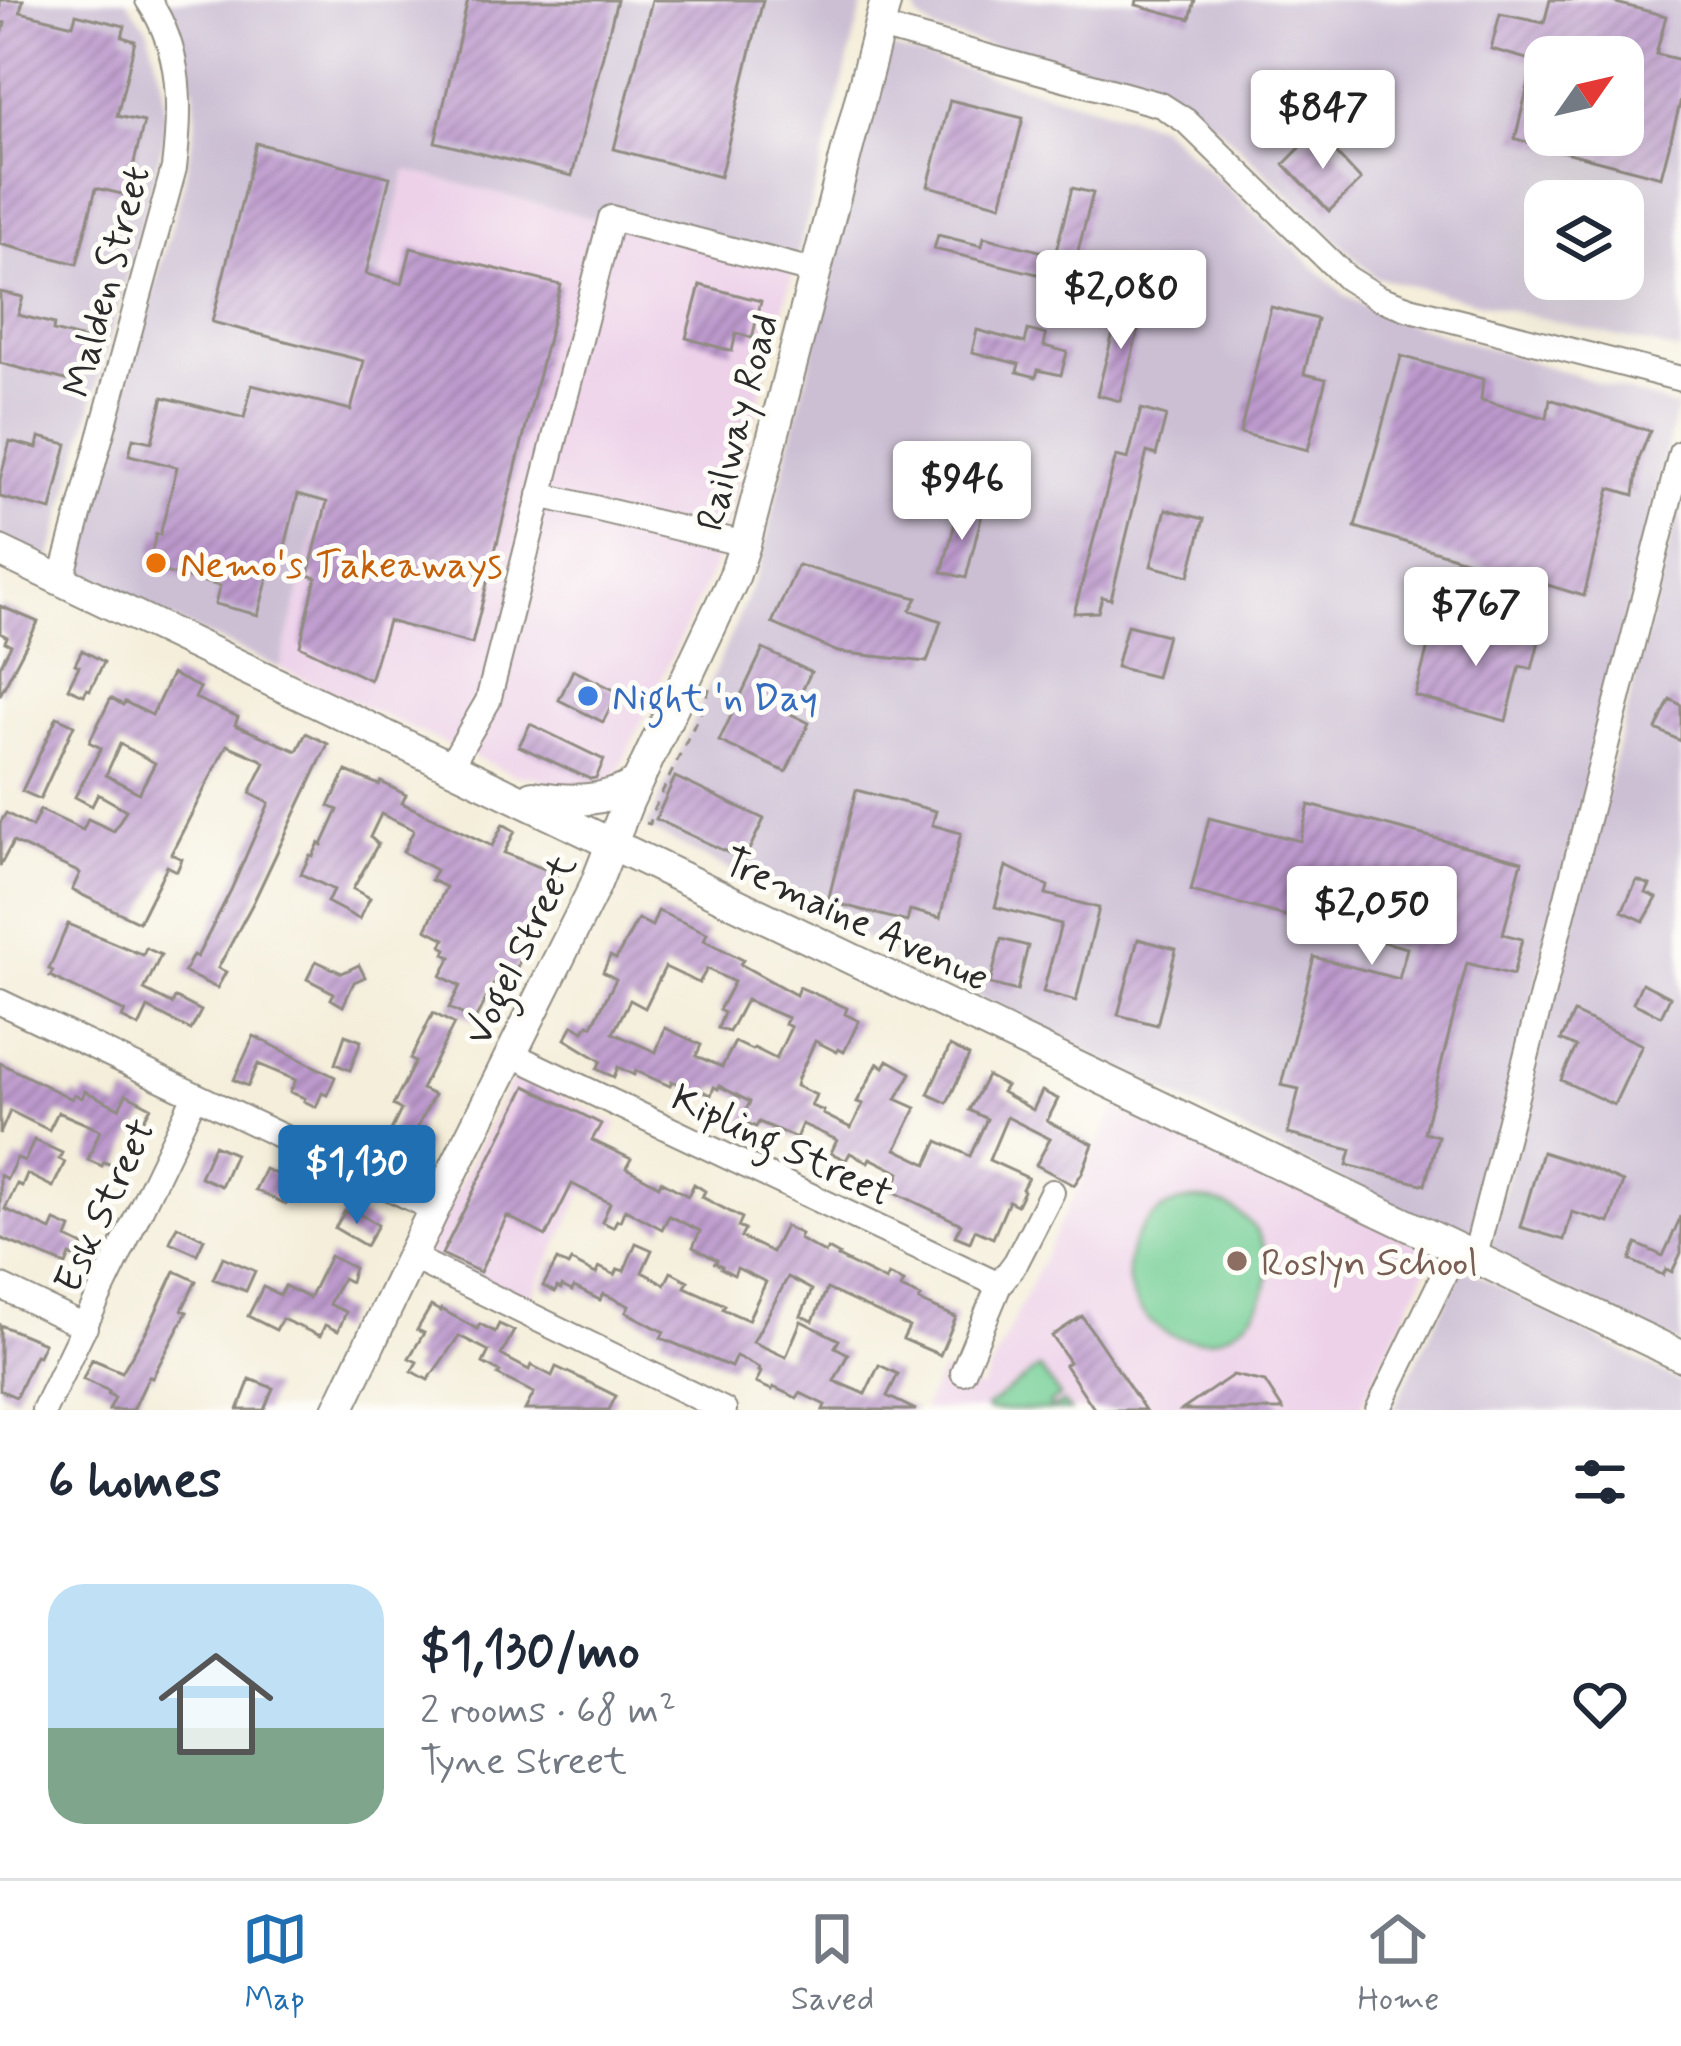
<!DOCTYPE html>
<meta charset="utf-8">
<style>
body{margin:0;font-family:Mynerve,sans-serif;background:#f6f6f7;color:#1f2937;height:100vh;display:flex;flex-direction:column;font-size:45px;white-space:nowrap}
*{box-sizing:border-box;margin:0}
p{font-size:39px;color:#747a83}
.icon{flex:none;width:66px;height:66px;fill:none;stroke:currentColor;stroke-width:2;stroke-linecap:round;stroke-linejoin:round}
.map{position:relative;height:1410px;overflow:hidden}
.sheet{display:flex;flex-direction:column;background:#fff;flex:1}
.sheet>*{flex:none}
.needle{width:78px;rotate:56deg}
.tools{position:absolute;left:1524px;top:36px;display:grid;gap:24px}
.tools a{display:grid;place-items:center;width:120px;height:120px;border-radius:24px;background:#fff;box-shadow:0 12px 48px #0002;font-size:60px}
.price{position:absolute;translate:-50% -102px;padding:0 27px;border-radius:12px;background:#fff;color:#222;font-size:39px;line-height:78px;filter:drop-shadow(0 3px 6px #0008)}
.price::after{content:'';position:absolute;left:50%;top:72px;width:36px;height:27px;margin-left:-18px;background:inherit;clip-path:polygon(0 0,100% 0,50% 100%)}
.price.current{background:#1f6fb2;color:#fff}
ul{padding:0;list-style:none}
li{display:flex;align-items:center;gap:36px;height:300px;padding:0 48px}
li span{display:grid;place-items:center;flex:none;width:336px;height:240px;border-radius:36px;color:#555}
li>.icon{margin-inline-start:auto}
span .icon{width:144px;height:144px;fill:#fffc;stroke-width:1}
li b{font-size:51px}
h2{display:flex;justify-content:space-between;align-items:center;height:144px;padding:0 48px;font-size:51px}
.tabs{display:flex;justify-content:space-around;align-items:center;height:168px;border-top:3px solid #e0e1e3;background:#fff;font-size:33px;color:#747a83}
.tabs a{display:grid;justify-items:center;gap:6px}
.tabs .current{color:#1f6fb2}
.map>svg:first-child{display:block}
</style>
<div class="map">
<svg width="1681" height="1410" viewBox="0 0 1681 1410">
<defs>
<pattern id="building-hatch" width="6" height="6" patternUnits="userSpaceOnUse" patternTransform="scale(3)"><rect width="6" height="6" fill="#bd9acd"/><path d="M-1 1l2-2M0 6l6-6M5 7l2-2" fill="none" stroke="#9a7ea7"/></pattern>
</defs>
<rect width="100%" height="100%" fill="#fdfcf7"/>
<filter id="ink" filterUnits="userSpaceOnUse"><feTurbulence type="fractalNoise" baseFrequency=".00833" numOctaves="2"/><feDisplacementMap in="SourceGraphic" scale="24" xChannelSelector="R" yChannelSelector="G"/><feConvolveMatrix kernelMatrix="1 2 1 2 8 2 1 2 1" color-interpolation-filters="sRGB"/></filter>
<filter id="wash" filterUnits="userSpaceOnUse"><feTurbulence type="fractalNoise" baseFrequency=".004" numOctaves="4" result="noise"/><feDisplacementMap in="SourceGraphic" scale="48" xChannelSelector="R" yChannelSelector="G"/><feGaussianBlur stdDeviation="2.7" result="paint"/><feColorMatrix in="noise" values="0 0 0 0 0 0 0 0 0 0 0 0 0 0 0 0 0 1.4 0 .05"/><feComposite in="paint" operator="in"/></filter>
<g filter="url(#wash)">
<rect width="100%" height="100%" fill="#f4eeda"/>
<path fill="#edd1e9" d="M 406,170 L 794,270 L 714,566 L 618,772 L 598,790 L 568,792 L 536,777 L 514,775 L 280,668 Z
M 524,1078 L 617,1124 L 528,1304 L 430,1256 L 427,1250 L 512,1081 Z
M 1119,1101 L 1434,1253 L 1359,1410 L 923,1410 L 942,1371 L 981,1389 Z"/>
<path fill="#ccbfd4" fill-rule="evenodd" d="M 0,0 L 126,0 L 148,29 L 163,86 L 166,131 L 50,560 L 0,536 Z
M 162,0 L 864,0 L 794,270 L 406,170 L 280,668 L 73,575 L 184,183 L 196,120 L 194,90 L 171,16 Z
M 912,0 L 1681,0 L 1681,352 L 1375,277 L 1217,126 L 1175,99 L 1144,87 L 936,31 L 919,19 ZM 1545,57 L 1623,57 L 1623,135 L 1545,135 ZM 1545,201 L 1623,201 L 1623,279 L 1545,279 Z
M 887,47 L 1159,125 L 1345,295 L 1384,316 L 1677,407 L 1472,1247 L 647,828 L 759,570 Z
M 1681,501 L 1681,1344 L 1487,1255 Z
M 1463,1267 L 1681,1383 L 1681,1410 L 1393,1410 Z"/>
<path fill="#74cf96" stroke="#507d60" stroke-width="3" d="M1128 1270a70 70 0 1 1 140 0a70 70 0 1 1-140 0Z
M 1039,1368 L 1060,1396 L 1049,1404 L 1052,1409 L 1063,1402 L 1069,1410 L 988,1410 L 986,1407 Z"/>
<g id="blocks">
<path fill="url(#building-hatch)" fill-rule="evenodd" d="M 0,0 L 23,0 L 20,12 L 73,25 L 76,14 L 125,26 L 122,37 L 135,41 L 117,116 L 144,122 L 126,195 L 96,188 L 77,264 L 0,244 L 0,41 L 5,23 L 0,22 Z
M 468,0 L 617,0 L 572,176 L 435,142 Z
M 652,0 L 763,0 L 720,177 L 614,149 Z
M 1137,0 L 1195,0 L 1190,19 L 1136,5 Z
M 1550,0 L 1605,0 L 1666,16 L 1656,54 L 1681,60 L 1681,100 L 1661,177 L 1515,139 L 1534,61 L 1491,49 L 1500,14 L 1544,23 ZM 1545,57 L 1623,57 L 1623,135 L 1545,135 Z
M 950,100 L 1023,118 L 1001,205 L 928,186 Z
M 1310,138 L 1326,142 L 1361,180 L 1329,211 L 1284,164 Z
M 256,143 L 390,177 L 366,274 L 402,284 L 411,248 L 561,285 L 472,644 L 388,621 L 370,680 L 300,646 L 316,578 L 308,575 L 327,502 L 298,494 L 279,571 L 270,569 L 258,615 L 215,604 L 220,586 L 148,568 L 156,534 L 160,535 L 177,467 L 129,455 L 133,438 L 152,442 L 163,397 L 244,418 L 252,385 L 351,410 L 364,361 L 212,322 Z
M 1072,188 L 1093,193 L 1070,282 L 934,249 L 938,235 L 982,246 L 984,237 L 1055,255 Z
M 700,285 L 761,301 L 752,338 L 736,333 L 732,351 L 686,338 Z
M 0,292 L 23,297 L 18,315 L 54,324 L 53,331 L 84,339 L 73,382 L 0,363 Z
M 1121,302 L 1144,308 L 1120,401 L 1097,395 Z
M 1271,307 L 1317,319 L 1304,374 L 1326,379 L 1308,450 L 1240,433 Z
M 977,330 L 1025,343 L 1028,330 L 1046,335 L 1044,346 L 1067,352 L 1061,375 L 1038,370 L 1036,377 L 1017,372 L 1019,364 L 972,352 Z
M 1401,356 L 1483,379 L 1481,400 L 1547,418 L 1550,399 L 1650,431 L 1639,459 L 1634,495 L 1610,488 L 1584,596 L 1355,527 Z
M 1141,409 L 1166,416 L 1156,455 L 1147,452 L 1111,599 L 1102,597 L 1098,612 L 1074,613 L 1116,456 L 1128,459 Z
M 39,437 L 67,444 L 51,510 L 0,497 L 0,480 L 10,441 L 37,448 Z
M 959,508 L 982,514 L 966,578 L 942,572 Z
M 1166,509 L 1204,519 L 1189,576 L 1151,566 Z
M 798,565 L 917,598 L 910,610 L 941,621 L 927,662 L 838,652 L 772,623 Z
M 0,606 L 38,622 L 0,695 L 0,666 L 11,645 L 5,642 L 7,637 L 0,633 Z
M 1488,623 L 1540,637 L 1532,669 L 1520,666 L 1506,721 L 1415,696 L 1434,624 L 1484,638 Z
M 1127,625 L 1167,635 L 1156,677 L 1116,667 Z
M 763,649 L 811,672 L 791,714 L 809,723 L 786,772 L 719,741 Z
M 82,650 L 104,662 L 90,690 L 87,689 L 84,695 L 68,688 L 79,666 L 75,664 Z
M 573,670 L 618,692 L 603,722 L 559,700 Z
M 172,674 L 200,688 L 195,698 L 238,717 L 235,725 L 297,751 L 306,733 L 328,744 L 254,901 L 218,968 L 226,972 L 217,988 L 184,972 L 193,955 L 197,957 L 231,890 L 269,803 L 250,793 L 265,763 L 260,759 L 227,745 L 171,854 L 182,859 L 177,871 L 167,866 L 139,922 L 72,890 L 80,873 L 13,842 L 0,866 L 0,823 L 6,813 L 32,827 L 40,810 L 83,830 L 88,819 L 114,831 L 126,810 L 98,794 L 92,806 L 75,797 L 101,748 L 89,742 L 111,698 L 123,705 L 125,702 L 152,715 ZM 120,744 L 155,763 L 139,793 L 106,775 Z
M 1670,699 L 1681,705 L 1681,741 L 1656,729 Z
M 57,717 L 74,725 L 40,799 L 22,791 Z
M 530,724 L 604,760 L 596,778 L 590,779 L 519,746 Z
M 346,771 L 379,785 L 381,782 L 406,795 L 402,803 L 492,846 L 503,824 L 515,831 L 504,853 L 557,874 L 546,898 L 538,899 L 526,923 L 535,927 L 513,976 L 504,972 L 500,980 L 497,978 L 475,1020 L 449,1008 L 460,986 L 441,976 L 451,957 L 445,954 L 447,949 L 442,946 L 445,939 L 426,929 L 446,887 L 431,880 L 436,870 L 403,852 L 414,830 L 381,814 L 370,837 L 378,844 L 353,889 L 370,898 L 359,919 L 327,902 L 334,890 L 301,874 L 310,855 L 313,856 L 319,843 L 322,845 L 338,810 L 329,806 Z
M 675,777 L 764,819 L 744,860 L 656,819 Z
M 856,790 L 936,811 L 932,825 L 961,833 L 940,918 L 910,910 L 907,922 L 828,901 Z
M 1309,805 L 1522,861 L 1503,934 L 1522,939 L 1513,975 L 1467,963 L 1424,1132 L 1438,1136 L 1425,1185 L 1347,1165 L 1351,1150 L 1288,1134 L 1299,1089 L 1281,1085 L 1314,957 L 1399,979 L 1407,948 L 1191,891 L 1209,818 L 1300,841 Z
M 1006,866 L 1048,886 L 1046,894 L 1099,908 L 1076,1001 L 1043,992 L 1061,924 L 995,907 Z
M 1637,880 L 1650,885 L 1646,893 L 1657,898 L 1644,921 L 1622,911 Z
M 658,911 L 707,933 L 704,940 L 743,960 L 740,964 L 796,995 L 799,987 L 847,1008 L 845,1014 L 859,1021 L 844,1052 L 838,1049 L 837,1052 L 815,1041 L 798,1078 L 796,1086 L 816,1095 L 811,1106 L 824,1111 L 823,1114 L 851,1128 L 863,1104 L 857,1102 L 878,1063 L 884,1067 L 888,1060 L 911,1073 L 896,1099 L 916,1108 L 896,1149 L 927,1164 L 938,1141 L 970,1156 L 987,1119 L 969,1110 L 987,1076 L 1006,1086 L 1002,1092 L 1033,1110 L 1042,1091 L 1058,1099 L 1047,1121 L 1093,1144 L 1082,1173 L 1074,1185 L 1036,1165 L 1050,1139 L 1007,1117 L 989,1160 L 1028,1178 L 1022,1189 L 1024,1191 L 1017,1205 L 1009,1201 L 993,1238 L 975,1230 L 970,1242 L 955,1236 L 961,1224 L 892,1191 L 900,1173 L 870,1158 L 868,1162 L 850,1153 L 846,1160 L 831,1153 L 837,1140 L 802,1124 L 796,1138 L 759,1122 L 756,1127 L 741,1120 L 750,1102 L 719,1086 L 718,1089 L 714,1087 L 711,1095 L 700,1090 L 698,1093 L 672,1081 L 670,1086 L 636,1071 L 634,1075 L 618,1067 L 614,1077 L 597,1069 L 601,1061 L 565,1039 L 573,1025 L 584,1031 L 588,1024 L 592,1026 L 616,979 L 603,972 L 610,956 L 616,959 L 638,919 L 652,926 ZM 665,967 L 699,983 L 707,969 L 734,982 L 719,1010 L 724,1013 L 718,1028 L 729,1032 L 746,1000 L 788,1018 L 785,1024 L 791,1027 L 776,1059 L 754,1048 L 752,1050 L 735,1042 L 722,1067 L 696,1056 L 701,1045 L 665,1028 L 656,1052 L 613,1033 L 630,1000 L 645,1008 Z
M 68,924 L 143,955 L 146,948 L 161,955 L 144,990 L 172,1004 L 175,998 L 178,999 L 201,1011 L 191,1030 L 148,1008 L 139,1027 L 122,1018 L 125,1012 L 50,976 L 53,971 L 49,969 Z
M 1001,939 L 1028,946 L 1017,991 L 990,984 Z
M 1138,939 L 1176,949 L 1157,1025 L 1118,1015 Z
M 316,961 L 342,973 L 359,965 L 365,977 L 354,982 L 343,1006 L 331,999 L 334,993 L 307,979 Z
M 1642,983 L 1670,997 L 1661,1016 L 1633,1003 Z
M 433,1013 L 454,1024 L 421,1089 L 434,1095 L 417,1128 L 420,1130 L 417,1137 L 427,1143 L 421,1158 L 411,1164 L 397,1162 L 380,1153 L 401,1110 L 393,1105 L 415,1062 L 410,1059 Z
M 1574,1013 L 1642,1045 L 1614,1105 L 1561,1080 L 1576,1047 L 1561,1040 Z
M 345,1035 L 361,1041 L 350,1070 L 335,1064 Z
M 254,1036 L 335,1077 L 327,1095 L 322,1093 L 316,1107 L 304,1101 L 305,1098 L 290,1092 L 296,1080 L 258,1064 L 248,1086 L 234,1080 Z
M 950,1046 L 969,1056 L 947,1103 L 928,1094 Z
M 0,1063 L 72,1099 L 74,1094 L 82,1098 L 85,1091 L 119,1108 L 126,1094 L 151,1107 L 139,1128 L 136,1126 L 119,1168 L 104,1162 L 102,1166 L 88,1160 L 100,1130 L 58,1112 L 49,1130 L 10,1111 L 0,1134 Z
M 526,1086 L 601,1124 L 592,1140 L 631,1159 L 626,1168 L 659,1186 L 661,1181 L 688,1196 L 694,1184 L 705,1191 L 702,1197 L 742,1218 L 738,1227 L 745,1230 L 741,1237 L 772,1252 L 785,1226 L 801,1234 L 799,1239 L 825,1253 L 828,1249 L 839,1255 L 838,1257 L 886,1281 L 888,1275 L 904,1282 L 901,1288 L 921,1297 L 919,1301 L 956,1317 L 940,1355 L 903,1339 L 909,1327 L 827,1289 L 813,1321 L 801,1316 L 812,1290 L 788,1277 L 753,1342 L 786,1357 L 801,1321 L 839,1340 L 835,1347 L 848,1354 L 834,1381 L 865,1394 L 879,1365 L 898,1374 L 887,1396 L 916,1410 L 823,1410 L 825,1405 L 800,1393 L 797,1398 L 773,1387 L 772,1390 L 756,1383 L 761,1372 L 758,1371 L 759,1368 L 736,1356 L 731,1367 L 661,1338 L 664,1332 L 626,1312 L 629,1306 L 604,1294 L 600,1300 L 574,1287 L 572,1291 L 562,1286 L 561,1289 L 557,1287 L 555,1292 L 543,1286 L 557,1260 L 568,1266 L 571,1261 L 596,1274 L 599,1267 L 615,1275 L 618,1269 L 624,1271 L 636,1243 L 652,1250 L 642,1272 L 665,1284 L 671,1272 L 688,1281 L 685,1287 L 725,1305 L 723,1309 L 748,1320 L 766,1282 L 737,1268 L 734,1275 L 721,1268 L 722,1266 L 715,1263 L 717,1260 L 693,1247 L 700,1231 L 669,1216 L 662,1229 L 625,1209 L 620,1221 L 617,1220 L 613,1227 L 602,1222 L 610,1203 L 572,1184 L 546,1236 L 507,1216 L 480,1272 L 442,1254 Z
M 34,1140 L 62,1153 L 59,1159 L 65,1162 L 53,1187 L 27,1174 L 22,1186 L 17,1184 L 5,1209 L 51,1230 L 55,1221 L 71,1228 L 67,1238 L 83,1246 L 78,1259 L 70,1255 L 66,1265 L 0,1238 L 0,1175 L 7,1179 L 17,1158 L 25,1161 Z
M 214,1145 L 235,1154 L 221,1186 L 200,1177 Z
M 1542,1152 L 1586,1166 L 1623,1182 L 1609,1223 L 1572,1212 L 1564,1240 L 1520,1227 Z
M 265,1169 L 292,1182 L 290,1186 L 294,1188 L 286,1204 L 255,1190 Z
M 353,1210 L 378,1225 L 366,1246 L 335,1228 L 345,1211 L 351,1214 Z
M 1681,1216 L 1681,1253 L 1672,1272 L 1666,1269 L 1663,1275 L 1630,1260 L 1637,1244 L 1663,1256 Z
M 177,1226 L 204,1239 L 197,1254 L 170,1242 Z
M 330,1256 L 354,1268 L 350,1282 L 342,1278 L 329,1304 L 346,1312 L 338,1331 L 325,1325 L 320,1336 L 282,1319 L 276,1330 L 248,1316 L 263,1287 L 280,1295 L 285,1286 L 309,1298 Z
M 223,1257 L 255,1271 L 246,1291 L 213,1279 Z
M 175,1271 L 196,1281 L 182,1310 L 187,1312 L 152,1378 L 149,1376 L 133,1410 L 109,1410 L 115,1397 L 108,1394 L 109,1391 L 83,1379 L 92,1359 L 122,1372 L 148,1328 Z
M 431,1306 L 440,1311 L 441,1309 L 477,1329 L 480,1324 L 495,1332 L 499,1324 L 514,1331 L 501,1355 L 529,1370 L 531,1365 L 552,1376 L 556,1367 L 580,1378 L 616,1396 L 609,1410 L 525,1410 L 534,1393 L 498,1375 L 500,1372 L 483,1363 L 489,1351 L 459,1336 L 428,1380 L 412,1371 L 417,1362 L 409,1358 L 424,1333 L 417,1330 Z
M 1082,1316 L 1145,1410 L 1095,1410 L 1065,1365 L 1069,1362 L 1052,1336 Z
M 0,1325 L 44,1343 L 38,1356 L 35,1355 L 16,1397 L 0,1390 Z
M 1233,1375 L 1265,1382 L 1283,1410 L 1182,1410 Z
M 250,1379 L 273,1388 L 264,1410 L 238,1410 Z"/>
</g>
</g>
<g filter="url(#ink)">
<use href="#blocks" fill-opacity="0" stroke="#908c82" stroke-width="3"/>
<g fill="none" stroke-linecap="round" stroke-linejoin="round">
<g stroke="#908c82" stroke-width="28">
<path id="minor" d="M 880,27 L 1161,105 L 1186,121 L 1347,278 L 1379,298 L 1410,309 L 1681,379
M 540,495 L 745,544
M 61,581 L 174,168 C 181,110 183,51 148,0
M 450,766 L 488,701 L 611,218 L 816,272
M 0,1002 L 434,1209
M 511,1054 L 999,1285 L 1016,1262 L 1052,1192
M 1475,1256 L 1681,453
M 411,1257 L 724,1410
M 0,1286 L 85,1327
M 963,1372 L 999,1285
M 44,1410 L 195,1096
M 1378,1410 L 1457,1248"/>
</g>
<g stroke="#908c82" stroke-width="34">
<path id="major" d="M 0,551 L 1681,1356
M 533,796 C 572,802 602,803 637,783
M 338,1410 L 434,1209 L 595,886 L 628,802 L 734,577 L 745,544 L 886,0"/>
</g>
<path stroke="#908c82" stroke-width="3" stroke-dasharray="9 9" stroke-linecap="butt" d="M 646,823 L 650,824 L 652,813 L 705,703 L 711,683"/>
<use href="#minor" stroke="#fff" stroke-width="24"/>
<use href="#major" stroke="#fff" stroke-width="30"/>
</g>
</g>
<circle fill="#e8710a" stroke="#fdfcf7" stroke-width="4.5" cx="156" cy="563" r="12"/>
<circle fill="#3f7fe0" stroke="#fdfcf7" stroke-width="4.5" cx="588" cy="696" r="12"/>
<circle fill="#8d6e63" stroke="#fdfcf7" stroke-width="4.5" cx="1237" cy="1261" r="12"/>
<g text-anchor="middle" stroke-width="10" stroke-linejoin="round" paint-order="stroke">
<g font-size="39" fill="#2b2b2b" stroke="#fdfcf7">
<text transform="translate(105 281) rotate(-75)" y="14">Malden Street</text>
<text transform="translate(736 422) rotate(-75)" y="14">Railway Road</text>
<text transform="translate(857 918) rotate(25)" y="14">Tremaine Avenue</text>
<text transform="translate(519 949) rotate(-64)" y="14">Vogel Street</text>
<text transform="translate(783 1144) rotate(25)" y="14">Kipling Street</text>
<text transform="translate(103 1205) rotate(-65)" y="14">Esk Street</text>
</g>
<g font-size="39" fill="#c56008" stroke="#fdfcf7" text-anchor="start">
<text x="180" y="577">Nemo's Takeaways</text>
</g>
<g font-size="39" fill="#366cbe" stroke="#fdfcf7" text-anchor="start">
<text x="612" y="710">Night 'n Day</text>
</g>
<g font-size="39" fill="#785e54" stroke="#fdfcf7" text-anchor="start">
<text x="1261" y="1275">Roslyn School</text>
</g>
</g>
</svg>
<div class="tools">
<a><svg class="needle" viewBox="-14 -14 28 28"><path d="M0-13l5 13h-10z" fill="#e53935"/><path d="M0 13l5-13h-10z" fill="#747a83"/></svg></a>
<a><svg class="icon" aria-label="layers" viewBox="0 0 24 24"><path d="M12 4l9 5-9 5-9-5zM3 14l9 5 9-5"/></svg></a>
</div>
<b class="price" style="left:1323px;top:172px">$847</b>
<b class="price" style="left:1121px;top:352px">$2,080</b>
<b class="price" style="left:962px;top:543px">$946</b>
<b class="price" style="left:1476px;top:669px">$767</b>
<b class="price" style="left:1372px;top:968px">$2,050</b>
<b class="price current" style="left:357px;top:1227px">$1,130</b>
</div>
<section class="sheet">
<h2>6 homes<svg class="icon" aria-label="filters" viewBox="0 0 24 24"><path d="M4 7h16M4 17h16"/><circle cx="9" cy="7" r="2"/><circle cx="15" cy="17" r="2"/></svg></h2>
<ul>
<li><span style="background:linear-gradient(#bfe0f5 60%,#7fa58c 0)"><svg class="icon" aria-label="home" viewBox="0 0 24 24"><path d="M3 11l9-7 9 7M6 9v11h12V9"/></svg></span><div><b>$1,130/mo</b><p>2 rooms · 68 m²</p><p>Tyne Street</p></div><svg class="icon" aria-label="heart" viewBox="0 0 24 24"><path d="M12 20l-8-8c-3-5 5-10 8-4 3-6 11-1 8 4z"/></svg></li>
</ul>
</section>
<nav class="tabs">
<a class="current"><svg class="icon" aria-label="map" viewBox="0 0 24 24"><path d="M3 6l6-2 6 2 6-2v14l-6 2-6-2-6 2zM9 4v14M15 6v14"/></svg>Map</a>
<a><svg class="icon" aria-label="saved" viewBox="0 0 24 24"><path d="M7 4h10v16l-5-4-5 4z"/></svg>Saved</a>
<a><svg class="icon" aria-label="home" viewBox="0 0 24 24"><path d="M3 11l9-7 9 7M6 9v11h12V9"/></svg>Home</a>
</nav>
